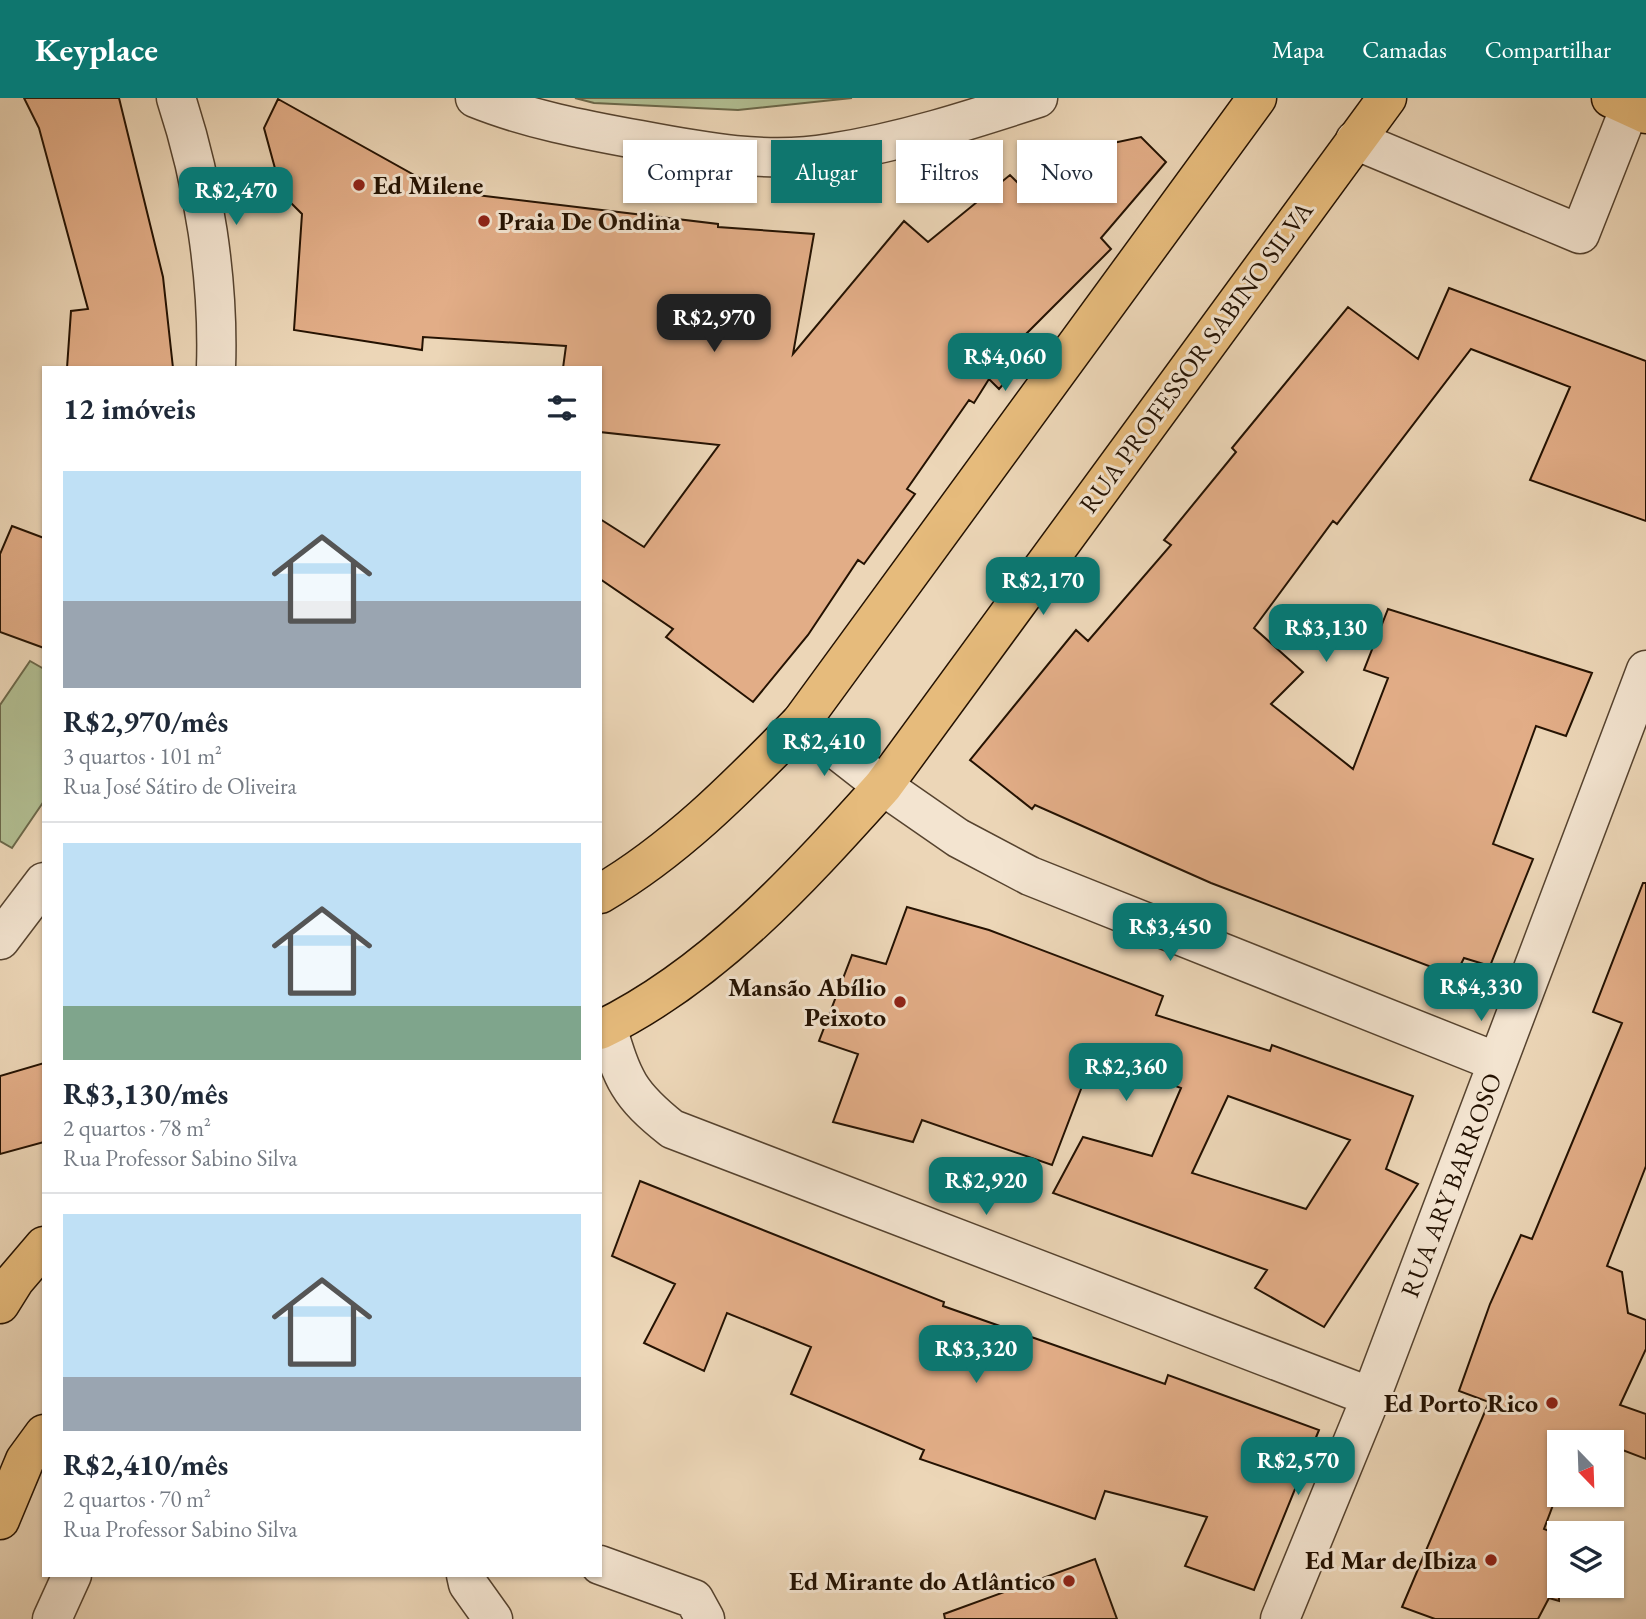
<!DOCTYPE html>
<html lang="pt">
<meta charset="utf-8">
<style>
body{margin:0;font-family:"EB Garamond",serif;background:#f2f2f3;color:#1f2937;height:100vh;display:flex;flex-direction:column;font-size:26px;white-space:nowrap}
*{box-sizing:border-box;margin:0}
p{font-size:23px;color:#747a83}
.icon{flex:none;width:38px;height:38px;fill:none;stroke:currentColor;stroke-width:2;stroke-linecap:round;stroke-linejoin:round}
.map{position:relative;flex:1;overflow:hidden}
.panel{position:absolute;left:42px;top:268px;width:560px;height:1211px;display:flex;flex-direction:column;background:#fff;border-radius:0px;box-shadow:0 2px 5px #0004}
.panel>*{flex:none}
.banner{position:absolute;left:623px;top:42px;width:665px;height:63px;display:flex;gap:14px}
.needle{width:46px;rotate:157deg}
.tools{position:absolute;left:1547px;top:1332px;display:grid;gap:14px}
.tools a{display:grid;place-items:center;width:77px;height:77px;border-radius:0px;background:#fff;box-shadow:0 2px 5px #0004;font-size:35px}
.price{position:absolute;translate:-50% -60px;padding:0 16px;border-radius:14px;background:#0f766e;color:#fff;font-size:23px;line-height:46px;filter:drop-shadow(0 2px 4px #0008)}
.price::after{content:'';position:absolute;left:50%;top:42px;width:21px;height:16px;margin-left:-10px;background:inherit;clip-path:polygon(0 0,100% 0,50% 100%)}
.price.on{background:#222;color:#fff}
ul{padding:0;list-style:none}
li{display:grid;align-content:center;gap:14px;height:371px;padding:0 21px}
li+li{border-top:2px solid #e0e1e3}
li span{display:grid;place-items:center;height:217px;border-radius:0px;color:#555}
li>.icon{margin-inline-start:auto}
span .icon{width:126px;height:126px;fill:#fffc;stroke-width:1}
li b{font-size:30px}
h2{display:flex;justify-content:space-between;align-items:center;height:84px;padding:0 21px;font-size:30px}
.chip{padding:0 24px;border-radius:0px;background:#fff;box-shadow:0 2px 5px #0004;font-size:24px;line-height:63px}
.chip.on{background:#0f766e;color:#fff}
header{display:flex;align-items:center;gap:42px;box-sizing:border-box;height:98px;padding:0 35px;background:#0f766e;color:#fff}
header strong{font-size:33px}
nav{display:flex;gap:38px;margin-inline-start:auto;font-size:24px}
.map>svg:first-child{display:block}
</style>
<header>
<strong>Keyplace</strong>
<nav><a>Mapa</a><a>Camadas</a><a>Compartilhar</a></nav>
</header>
<div class="map">
<svg width="1646" height="1521" viewBox="0 0 1646 1521">
<rect width="100%" height="100%" fill="#ecd6b7"/>
<filter id="stains"><feTurbulence type="fractalNoise" baseFrequency=".00286" numOctaves="4"/><feColorMatrix values="0 0 0 0 .2 0 0 0 0 .09 0 0 0 0 .02 0 0 0 .5 -.17"/></filter>
<radialGradient id="worn" r=".72"><stop offset=".6" stop-color="#630" stop-opacity="0"/><stop offset="1" stop-color="#630" stop-opacity=".3"/></radialGradient>
<path fill="#b2bf93" stroke="#6b684a" stroke-width="2" d="M 575,0 L 852,0 L 738,12 L 594,5 Z
M 30,563 L 44,571 L 44,703 L 12,750 L 0,743 L 0,607 Z"/>
<path fill="#e2ad87" stroke="#241202" stroke-width="2" fill-rule="evenodd" d="M 24,0 L 119,0 L 163,179 L 173,270 L 67,270 L 71,213 L 88,211 L 39,30 Z
M 278,1 L 443,93 L 718,126 L 718,129 L 814,136 L 793,256 L 904,123 L 928,144 L 1010,77 L 1025,92 L 1090,50 L 1141,39 L 1166,64 L 1101,140 L 1111,151 L 1015,247 L 1029,257 L 999,291 L 989,281 L 974,305 L 969,302 L 907,391 L 915,396 L 864,466 L 858,462 L 808,537 L 753,604 L 666,539 L 673,531 L 600,481 L 600,421 L 644,449 L 719,347 L 600,334 L 600,270 L 563,270 L 566,248 L 423,239 L 422,252 L 294,232 L 302,116 L 282,96 L 264,30 Z
M 1449,190 L 1646,263 L 1646,423 L 1530,382 L 1570,289 L 1471,251 L 1337,426 L 1333,423 L 1254,530 L 1303,574 L 1271,606 L 1353,671 L 1388,580 L 1364,572 L 1388,511 L 1592,575 L 1566,638 L 1536,628 L 1493,746 L 1533,761 L 1490,868 L 1464,860 L 1455,878 L 1211,785 L 1035,707 L 1032,711 L 970,662 L 1076,532 L 1088,543 L 1171,447 L 1164,442 L 1236,354 L 1232,350 L 1348,209 L 1418,261 Z
M 12,428 L 44,440 L 44,550 L 0,534 L 0,456 Z
M 1643,785 L 1646,785 L 1646,1068 L 1607,1168 L 1622,1174 L 1628,1215 L 1646,1222 L 1646,1251 L 1620,1307 L 1646,1316 L 1646,1361 L 1612,1348 L 1612,1344 L 1600,1344 L 1580,1337 L 1577,1344 L 1559,1344 L 1559,1391 L 1544,1431 L 1559,1437 L 1559,1503 L 1549,1500 L 1538,1521 L 1435,1521 L 1402,1509 L 1489,1304 L 1459,1293 L 1490,1206 L 1521,1137 L 1532,1141 L 1622,925 L 1593,914 Z
M 907,809 L 989,832 L 1163,898 L 1156,917 L 1270,953 L 1272,947 L 1413,998 L 1386,1071 L 1418,1086 L 1324,1229 L 1255,1190 L 1267,1172 L 1053,1095 L 1083,1039 L 1152,1058 L 1181,990 L 1094,957 L 1052,1067 L 922,1022 L 913,1044 L 833,1024 L 858,956 L 819,943 L 852,857 L 886,866 ZM 1228,998 L 1350,1042 L 1306,1111 L 1192,1075 Z
M 44,965 L 44,1044 L 0,1056 L 0,978 Z
M 640,1083 L 944,1204 L 943,1208 L 1165,1286 L 1168,1277 L 1319,1332 L 1254,1492 L 1185,1468 L 1207,1419 L 1105,1393 L 1095,1421 L 920,1361 L 924,1352 L 791,1296 L 811,1249 L 727,1215 L 704,1273 L 644,1245 L 675,1186 L 612,1158 Z
M 1095,1461 L 1117,1521 L 945,1521 L 944,1516 Z"/>
<g fill="none" stroke-linecap="round" stroke-linejoin="round">
<g stroke="#56432f" stroke-width="41">
<path id="minor" d="M 176,0 C 204,85 219,181 216,270
M 475,0 C 527,21 585,32 640,42 C 703,54 768,66 831,55 C 902,44 970,22 1038,0
M 1355,42 L 1580,136 L 1630,9
M 801,624 L 883,688 L 958,740 L 1030,778 L 1497,964
M 0,842 L 44,784
M 607,929 C 623,982 628,996 672,1031 L 1371,1299
M 600,1467 L 694,1501 L 705,1521
M 466,1477 L 468,1486 L 493,1521
M 52,1521 L 72,1477
M 1280,1521 L 1371,1299 L 1646,572"/>
</g>
<g stroke="#241202" stroke-width="41">
<path id="major" d="M 1611,0 L 1646,16
M 600,796 C 677,751 739,687 801,624 L 1257,0
M 600,932 C 713,877 800,780 883,688 L 1387,0
M 0,1206 L 15,1182 L 44,1148
M 0,1422 L 25,1362 L 44,1336"/>
</g>
<use href="#minor" stroke="#f3e4d0" stroke-width="38"/>
<use href="#major" stroke="#e6bb7c" stroke-width="38"/>
</g>
<g fill="#8f2418" stroke="#f3e4d0" stroke-width="2.5">
<circle cx="359" cy="87" r="7"/>
<circle cx="484" cy="123" r="7"/>
<circle cx="900" cy="904" r="7"/>
<circle cx="1552" cy="1305" r="7"/>
<circle cx="1491" cy="1462" r="7"/>
<circle cx="1069" cy="1483" r="7"/>
</g>
<g text-anchor="middle" stroke-width="6" stroke-linejoin="round" paint-order="stroke">
<g font-size="26" font-weight="bold" fill="#241202" stroke="#f3e4d0" text-anchor="end">
<text x="373" y="96" text-anchor="start">Ed Milene</text>
<text x="498" y="132" text-anchor="start">Praia De Ondina</text>
<text x="886" y="898">Mansão Abílio<tspan x="886" dy="30">Peixoto</tspan></text>
<text x="1538" y="1314">Ed Porto Rico</text>
<text x="1477" y="1471">Ed Mar de Ibiza</text>
<text x="1055" y="1492">Ed Mirante do Atlântico</text>
</g>
<g font-size="26" fill="#241202" stroke="#f3e4d0">
<text transform="translate(1196 259) rotate(-54)" y="9">RUA PROFESSOR SABINO SILVA</text>
<text transform="translate(1451 1087) rotate(-69)" y="9">RUA ARY BARROSO</text>
</g>
</g>
<rect width="100%" height="100%" filter="url(#stains)"/>
<rect width="100%" height="100%" fill="url(#worn)"/>
</svg>
<div class="tools">
<a><svg class="needle" viewBox="-14 -14 28 28"><path d="M0-13l5 13h-10z" fill="#e53935"/><path d="M0 13l5-13h-10z" fill="#747a83"/></svg></a>
<a><svg class="icon" aria-label="layers" viewBox="0 0 24 24"><path d="M12 4l9 5-9 5-9-5zM3 14l9 5 9-5"/></svg></a>
</div>
<b class="price" style="left:236px;top:129px">R$2,470</b>
<b class="price on" style="left:714px;top:256px">R$2,970</b>
<b class="price" style="left:1005px;top:295px">R$4,060</b>
<b class="price" style="left:1043px;top:519px">R$2,170</b>
<b class="price" style="left:1326px;top:566px">R$3,130</b>
<b class="price" style="left:824px;top:680px">R$2,410</b>
<b class="price" style="left:1170px;top:865px">R$3,450</b>
<b class="price" style="left:1481px;top:925px">R$4,330</b>
<b class="price" style="left:1126px;top:1005px">R$2,360</b>
<b class="price" style="left:986px;top:1119px">R$2,920</b>
<b class="price" style="left:976px;top:1287px">R$3,320</b>
<b class="price" style="left:1298px;top:1399px">R$2,570</b>
<div class="banner">
<a class="chip">Comprar</a>
<a class="chip on">Alugar</a>
<a class="chip">Filtros</a>
<a class="chip">Novo</a>
</div>
<section class="panel">
<h2>12 imóveis<svg class="icon" aria-label="filters" viewBox="0 0 24 24"><path d="M4 7h16M4 17h16"/><circle cx="9" cy="7" r="2"/><circle cx="15" cy="17" r="2"/></svg></h2>
<ul>
<li><span style="background:linear-gradient(#bfe0f5 60%,#9aa5b1 0)"><svg class="icon" aria-label="home" viewBox="0 0 24 24"><path d="M3 11l9-7 9 7M6 9v11h12V9"/></svg></span><div><b>R$2,970/mês</b><p>3 quartos · 101 m²</p><p>Rua José Sátiro de Oliveira</p></div></li>
<li><span style="background:linear-gradient(#bfe0f5 75%,#7fa58c 0)"><svg class="icon" aria-label="home" viewBox="0 0 24 24"><path d="M3 11l9-7 9 7M6 9v11h12V9"/></svg></span><div><b>R$3,130/mês</b><p>2 quartos · 78 m²</p><p>Rua Professor Sabino Silva</p></div></li>
<li><span style="background:linear-gradient(#bfe0f5 75%,#9aa5b1 0)"><svg class="icon" aria-label="home" viewBox="0 0 24 24"><path d="M3 11l9-7 9 7M6 9v11h12V9"/></svg></span><div><b>R$2,410/mês</b><p>2 quartos · 70 m²</p><p>Rua Professor Sabino Silva</p></div></li>
</ul>
</section>
</div>
